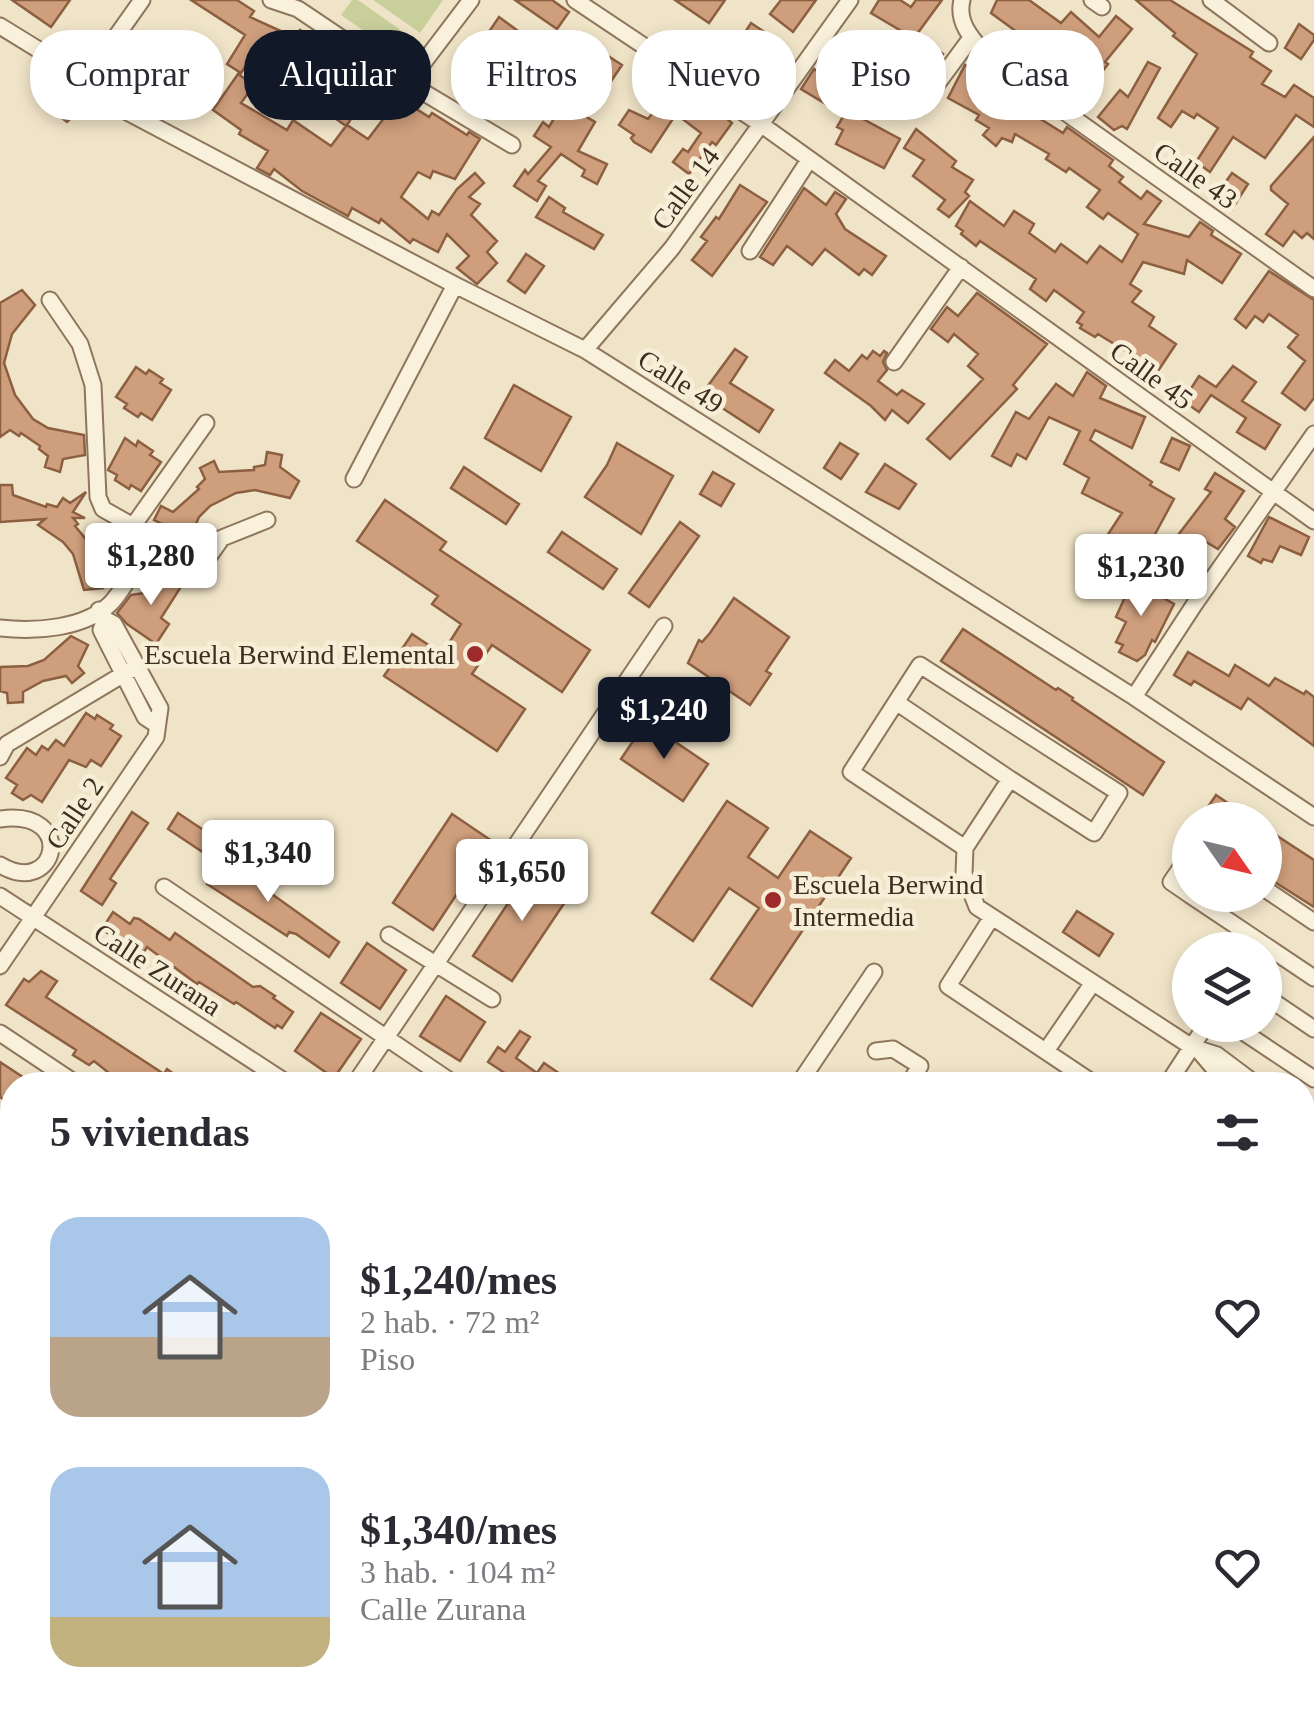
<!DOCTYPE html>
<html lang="es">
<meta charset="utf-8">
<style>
body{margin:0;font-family:"Times New Roman",serif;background:#f2f2f3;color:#2b2b33;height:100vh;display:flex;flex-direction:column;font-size:38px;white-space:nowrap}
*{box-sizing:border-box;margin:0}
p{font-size:32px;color:#7c7c81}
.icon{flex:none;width:55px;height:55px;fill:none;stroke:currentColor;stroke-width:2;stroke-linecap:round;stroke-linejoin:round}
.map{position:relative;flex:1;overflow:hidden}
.drawer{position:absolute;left:0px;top:1072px;width:1315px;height:642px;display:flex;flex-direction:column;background:#fff;border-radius:40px 40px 0 0;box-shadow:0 5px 15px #0003}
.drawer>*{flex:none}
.top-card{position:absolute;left:30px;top:30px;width:1255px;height:90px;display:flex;gap:20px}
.needle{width:65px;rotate:124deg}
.fabs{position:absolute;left:1172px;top:802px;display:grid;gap:20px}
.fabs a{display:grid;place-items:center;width:110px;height:110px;border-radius:50%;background:#fff;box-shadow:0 5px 15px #0003;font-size:50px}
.price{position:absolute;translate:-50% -85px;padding:0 22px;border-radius:10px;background:#fff;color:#222;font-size:32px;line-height:65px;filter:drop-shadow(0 2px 5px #0008)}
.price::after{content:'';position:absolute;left:50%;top:60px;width:30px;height:22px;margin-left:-15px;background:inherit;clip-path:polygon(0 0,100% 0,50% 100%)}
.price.on{background:#111827;color:#fff}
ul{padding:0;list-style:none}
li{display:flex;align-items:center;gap:30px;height:250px;padding:0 50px}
li span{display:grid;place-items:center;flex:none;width:280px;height:200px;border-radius:30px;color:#555}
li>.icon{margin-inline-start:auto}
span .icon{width:120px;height:120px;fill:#fffc;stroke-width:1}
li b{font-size:42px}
h2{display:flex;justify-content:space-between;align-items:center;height:120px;padding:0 50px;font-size:42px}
.pill{padding:0 35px;border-radius:40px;background:#fff;box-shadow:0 5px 15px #0003;font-size:35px;line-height:90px}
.pill.on{background:#111827;color:#fff}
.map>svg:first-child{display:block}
</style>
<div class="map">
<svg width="1314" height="1714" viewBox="0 0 1314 1714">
<rect width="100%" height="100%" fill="#f0e4c8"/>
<path fill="#c9cf9b" d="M 352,0 L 358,0 L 422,45 L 414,56 L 410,54 L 406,60 L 341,15 Z
M 373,0 L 443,0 L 420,33 Z
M 22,1702 L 204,1703 L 221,1714 L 14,1714 Z"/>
<path fill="#cf9f7d" stroke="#8d5f41" stroke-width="2.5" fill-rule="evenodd" d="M 12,0 L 70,0 L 51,27 Z
M 191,0 L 237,0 L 254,11 L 250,17 L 296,38 L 300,30 L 325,44 L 311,70 L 274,49 L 267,61 L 253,55 L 241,73 L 227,64 L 245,35 Z
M 515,0 L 552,0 L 569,12 L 557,29 Z
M 675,0 L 725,0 L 709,23 Z
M 781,0 L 816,0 L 793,32 L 770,14 Z
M 879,0 L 900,0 L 911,7 L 916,0 L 942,0 L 917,34 L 943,54 L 906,106 L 870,78 L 881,64 L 894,72 L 912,49 L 906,44 L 910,39 L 903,32 L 871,13 Z
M 997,0 L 1029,0 L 1061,23 L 1071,12 L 1099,37 L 1116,16 L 1132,29 L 1105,62 L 1108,64 L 1091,86 L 1083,84 L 1075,94 L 1038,64 L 1047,54 L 991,13 Z
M 1136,0 L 1170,0 L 1253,52 L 1250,57 L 1271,71 L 1262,84 L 1285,97 L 1294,85 L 1314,98 L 1314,127 L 1296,115 L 1265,158 L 1233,137 L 1210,172 L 1196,162 L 1218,128 L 1197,114 L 1194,118 L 1182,111 L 1171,127 L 1158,118 L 1197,54 L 1173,36 L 1175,33 Z
M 499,17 L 564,65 L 557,76 L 511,43 L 496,64 L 509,72 L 505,79 L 508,80 L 490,104 L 477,96 L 492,65 L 480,57 L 489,43 L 484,39 Z
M 751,23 L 763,31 L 757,40 L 768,47 L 760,58 L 767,68 L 758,82 L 733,69 L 737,63 L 732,60 L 740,47 L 737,45 Z
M 1299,24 L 1314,35 L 1314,40 L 1301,59 L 1285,48 Z
M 184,40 L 206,50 L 194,74 L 202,78 L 191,95 L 198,99 L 188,117 L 163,103 L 171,90 L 135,75 L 128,86 L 107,69 L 122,48 L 148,64 L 155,47 L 177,56 Z
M 599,50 L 622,65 L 605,90 L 582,75 Z
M 351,62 L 377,79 L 371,89 L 390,104 L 396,96 L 429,117 L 432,113 L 467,135 L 469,132 L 480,139 L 455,179 L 433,171 L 430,178 L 418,172 L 401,197 L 428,219 L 432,211 L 439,215 L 457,189 L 475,173 L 484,183 L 469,197 L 480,204 L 471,215 L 497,241 L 487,252 L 497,263 L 477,284 L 457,268 L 469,256 L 447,234 L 438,252 L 413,239 L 410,243 L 381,219 L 379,223 L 352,208 L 348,216 L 302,191 L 274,169 L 270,175 L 257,168 L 268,151 L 239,134 L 241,130 L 213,110 L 238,74 L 254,85 L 241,103 L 287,130 L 293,120 L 331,146 L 346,126 L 311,101 L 321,87 L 330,94 ZM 362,102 L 384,118 L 368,139 L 347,125 Z
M 1148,62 L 1160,68 L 1127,129 L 1122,126 L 1114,130 L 1098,117 L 1120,90 L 1128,97 Z
M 965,65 L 985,74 L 983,78 L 999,89 L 997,92 L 1042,110 L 1039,118 L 1063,133 L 1067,127 L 1113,160 L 1109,166 L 1123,177 L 1119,182 L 1141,199 L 1147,191 L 1161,201 L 1144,224 L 1189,237 L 1200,222 L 1213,231 L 1211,235 L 1241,254 L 1222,283 L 1187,260 L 1184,274 L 1143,262 L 1130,284 L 1141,291 L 1132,302 L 1154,317 L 1149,326 L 1176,344 L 1158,371 L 1098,334 L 1095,337 L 1080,328 L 1082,325 L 1077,322 L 1084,312 L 1054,290 L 1046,301 L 1030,289 L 1036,279 L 980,241 L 976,246 L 961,234 L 963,231 L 956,226 L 970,201 L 1004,226 L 1014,211 L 1034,224 L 1029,233 L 1055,252 L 1061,244 L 1087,263 L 1100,246 L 1122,262 L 1138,234 L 1108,213 L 1103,219 L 1087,207 L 1100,190 L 1069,168 L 1066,172 L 1046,159 L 1049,154 L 1015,134 L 1012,142 L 1002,138 L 996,146 L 983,135 L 989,128 L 976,120 L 979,115 L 948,98 Z
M 814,69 L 837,83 L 834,87 L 857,103 L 852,113 L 900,139 L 884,168 L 836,144 L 843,130 L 837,127 L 844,115 L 801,89 Z
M 677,81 L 724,113 L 722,115 L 732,123 L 716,145 L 712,142 L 689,174 L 673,162 L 683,149 L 688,152 L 701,133 L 676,114 L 651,152 L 634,142 L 631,138 L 634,135 L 619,125 L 629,110 L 648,119 Z
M 69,85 L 88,103 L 67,122 L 50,109 Z
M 563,103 L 595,122 L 578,151 L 607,164 L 597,184 L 582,176 L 585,170 L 561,154 L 538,181 L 546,186 L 537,201 L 514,186 L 525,170 L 528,174 L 551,147 L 534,136 L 543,122 L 549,127 Z
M 916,129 L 956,161 L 952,167 L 973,180 L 965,192 L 969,196 L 949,217 L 938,209 L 945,200 L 913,176 L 924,160 L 904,148 Z
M 1314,137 L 1314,239 L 1307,233 L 1302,238 L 1294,231 L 1283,246 L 1266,234 L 1288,204 L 1271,190 L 1271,186 Z
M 1232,173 L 1248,184 L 1232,209 L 1215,197 Z
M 740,185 L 767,202 L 712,276 L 692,260 L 707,241 L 701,237 L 716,217 L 719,219 Z
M 804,188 L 826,205 L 835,192 L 846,199 L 836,214 L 845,229 L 886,256 L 872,275 L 864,269 L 859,275 L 825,249 L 812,265 L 787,246 L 773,265 L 760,257 Z
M 549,197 L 565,208 L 563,212 L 603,235 L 594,249 L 536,217 Z
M 526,254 L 544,266 L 525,293 L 508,281 Z
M 1269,271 L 1314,300 L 1314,398 L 1305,410 L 1282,393 L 1305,361 L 1288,347 L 1298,335 L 1269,314 L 1263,322 L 1255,316 L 1246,328 L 1235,319 Z
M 22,290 L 35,305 L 12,334 L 4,363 L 15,395 L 33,419 L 48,428 L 84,435 L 85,455 L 63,459 L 60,472 L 45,467 L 48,456 L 39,449 L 40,446 L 21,433 L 19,436 L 10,430 L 0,437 L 0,303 Z
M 977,293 L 1047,344 L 1013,385 L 1017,389 L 950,459 L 927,439 L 983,379 L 968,366 L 978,354 L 954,334 L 948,342 L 931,329 L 947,307 L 958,316 Z
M 735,349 L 747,357 L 730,383 L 773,410 L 759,432 L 716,404 L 714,407 L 699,398 Z
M 873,351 L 880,356 L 884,351 L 887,353 L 883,362 L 887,370 L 878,381 L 897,395 L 902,390 L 924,404 L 908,423 L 892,410 L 885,420 L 871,406 L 825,373 L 835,360 L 849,371 L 862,355 L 867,359 Z
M 1233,366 L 1256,382 L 1242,401 L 1280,425 L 1265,449 L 1237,432 L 1246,418 L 1211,395 L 1199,412 L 1183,401 L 1199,376 L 1216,387 Z
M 136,367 L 146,374 L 149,370 L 163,379 L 160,383 L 171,390 L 152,420 L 141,413 L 138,417 L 124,408 L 127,404 L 116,397 Z
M 1087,372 L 1106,386 L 1100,398 L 1145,417 L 1132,448 L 1095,430 L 1090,440 L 1152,482 L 1150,485 L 1174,499 L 1147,549 L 1135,543 L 1128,554 L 1105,539 L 1122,513 L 1082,493 L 1089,478 L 1064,464 L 1080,431 L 1049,417 L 1026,459 L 1017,454 L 1011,466 L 992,456 L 1016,412 L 1029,419 L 1056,384 L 1073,396 Z
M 514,385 L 571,417 L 541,471 L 485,438 Z
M 125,438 L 136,446 L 138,441 L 153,451 L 150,455 L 161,462 L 141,491 L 131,485 L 129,489 L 115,480 L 117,475 L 108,470 Z
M 1172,438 L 1190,446 L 1179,470 L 1161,462 Z
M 617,443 L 673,476 L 641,534 L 585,497 L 607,465 Z
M 840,443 L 858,454 L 841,479 L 824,468 Z
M 267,452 L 282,455 L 280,467 L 299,481 L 290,498 L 255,490 L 236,493 L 210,506 L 199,517 L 184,551 L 165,548 L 166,526 L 154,520 L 161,506 L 173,512 L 199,489 L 197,487 L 205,479 L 200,468 L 214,461 L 219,472 L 254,470 L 254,467 L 265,465 Z
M 885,464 L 916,484 L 899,509 L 866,492 Z
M 464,467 L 519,504 L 506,524 L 451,488 Z
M 713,472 L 734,484 L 721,506 L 700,494 Z
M 1215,473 L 1244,491 L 1225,519 L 1235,527 L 1218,549 L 1206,542 L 1193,570 L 1162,556 L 1211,492 L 1205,489 Z
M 0,485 L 12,485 L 13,495 L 46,507 L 47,504 L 57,507 L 63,498 L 70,503 L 86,492 L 73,512 L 85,518 L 73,518 L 78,524 L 75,526 L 90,544 L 93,543 L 99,551 L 109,548 L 114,563 L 105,566 L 103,588 L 84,590 L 73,554 L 63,542 L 38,525 L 45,519 L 0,522 Z
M 385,500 L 446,542 L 440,550 L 590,650 L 562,692 L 492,645 L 472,674 L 525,709 L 497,751 L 384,676 L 412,634 L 442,654 L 461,624 L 432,604 L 438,596 L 357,541 Z
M 1269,517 L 1309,537 L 1301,555 L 1280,546 L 1272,562 L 1263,559 L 1261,563 L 1248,556 Z
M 680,522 L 699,536 L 649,607 L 629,593 Z
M 562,532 L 617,569 L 603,589 L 548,552 Z
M 165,571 L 184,582 L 161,618 L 169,624 L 156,644 L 127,624 L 117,613 L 131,595 L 144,593 L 149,596 Z
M 1130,579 L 1174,604 L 1155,642 L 1152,640 L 1145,655 L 1137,661 L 1119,652 L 1123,645 L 1116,642 L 1126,622 L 1116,617 L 1125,597 L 1121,594 Z
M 734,598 L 789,637 L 766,671 L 771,674 L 750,705 L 688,663 L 699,640 L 702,642 L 710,633 Z
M 963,629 L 1056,690 L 1058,688 L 1073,698 L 1072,700 L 1164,762 L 1143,795 L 941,661 Z
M 71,636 L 88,645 L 78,666 L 84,673 L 72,683 L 66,676 L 43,681 L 23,692 L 23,702 L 8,703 L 7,693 L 0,691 L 0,667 L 28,666 L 44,660 Z
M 1188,652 L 1229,676 L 1235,665 L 1269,686 L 1275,678 L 1304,694 L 1306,691 L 1314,697 L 1314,746 L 1248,698 L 1241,709 L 1194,681 L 1191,685 L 1174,675 Z
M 86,713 L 95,719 L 97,715 L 113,725 L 110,729 L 121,736 L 101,766 L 91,760 L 86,767 L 69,760 L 42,802 L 31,795 L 23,800 L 12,793 L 17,785 L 6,778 L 27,748 L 36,755 L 42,746 L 48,750 L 56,740 L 64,746 Z
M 646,722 L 708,764 L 683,801 L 621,759 Z
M 1216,795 L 1253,820 L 1199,820 Z
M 727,801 L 768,828 L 748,857 L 778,878 L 810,831 L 851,858 L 752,1006 L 711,979 L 759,908 L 729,888 L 693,941 L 652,913 Z
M 132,812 L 148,823 L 110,879 L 116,883 L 102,905 L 81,891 Z
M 178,813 L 217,839 L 207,855 L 168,829 Z
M 452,814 L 492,841 L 433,930 L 393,903 Z
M 1265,828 L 1314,860 L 1314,907 L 1270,879 L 1273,875 L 1265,869 Z
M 227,856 L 264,884 L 262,887 L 339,942 L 329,957 L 296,934 L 289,932 L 287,936 L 207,884 Z
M 532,867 L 571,893 L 512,981 L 473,956 Z
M 1077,911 L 1113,934 L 1099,956 L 1063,932 Z
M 113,912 L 130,924 L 134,918 L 139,919 L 170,940 L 175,933 L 253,987 L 260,986 L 275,996 L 273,998 L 293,1012 L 282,1028 L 277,1025 L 275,1028 L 236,1002 L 234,1004 L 199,982 L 197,984 L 147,947 L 142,955 L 135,953 L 102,929 Z
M 367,943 L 406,970 L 380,1009 L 341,983 Z
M 41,971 L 57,981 L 46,997 L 164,1074 L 167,1069 L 189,1085 L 124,1085 L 94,1061 L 89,1065 L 73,1055 L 76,1050 L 6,1005 L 24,979 L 29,982 Z
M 446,996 L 485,1022 L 460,1061 L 420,1036 Z
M 321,1013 L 361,1039 L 334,1078 L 295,1051 Z
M 520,1031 L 530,1037 L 516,1058 L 537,1073 L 544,1063 L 563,1076 L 557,1085 L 523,1085 L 488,1062 L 498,1047 L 505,1052 Z
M 0,1062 L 35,1085 L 12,1085 L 12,1187 L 8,1184 L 0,1196 L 0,1120 L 11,1104 L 0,1097 Z
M 0,1236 L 12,1244 L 12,1284 L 0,1276 Z
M 0,1417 L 12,1425 L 12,1482 L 0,1473 Z
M 12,1499 L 12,1674 L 0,1693 L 0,1501 Z"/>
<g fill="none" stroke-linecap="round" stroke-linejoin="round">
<g stroke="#8d765c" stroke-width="19">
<path id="minor" d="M 271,0 L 298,9 L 408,83 L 512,145
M 575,0 L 762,125 L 1314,521
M 962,0 C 956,24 974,41 989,58 L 1314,289
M 1092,0 L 1102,7
M 1211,0 L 1269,43
M 0,26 L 86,79 L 116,106 L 455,285 L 585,350 L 1134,697 L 1314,817
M 86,79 L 142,0
M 408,83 L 471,0
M 920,107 L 971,38
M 750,251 L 809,160
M 585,350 L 672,248 L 850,0
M 894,362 L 961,267
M 354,479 L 455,285
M 133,526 L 206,423
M 142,557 L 194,564 L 210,555 L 222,538 L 267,520
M 105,619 L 101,630 L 145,717 L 157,725
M 0,628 C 34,632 85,629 111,603 C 123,590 132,572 142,557 L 133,526 L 103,509 L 98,497 L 93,385 L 80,344 L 50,300
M 920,665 L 1119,793 L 1094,833 L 1010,779 L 965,848 L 851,772 Z
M 1134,697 L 1194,605 L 1314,434
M 896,702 L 1010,779
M 0,757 L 7,744 L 137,666
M 0,819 C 78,808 57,899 0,865
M 965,848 L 964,874 L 977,907 L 1192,1047 L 1217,1055 L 1257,1085
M 1190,854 L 1171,882 L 1190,895
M 164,887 L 456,1085
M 1265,889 L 1314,922
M 1190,895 L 1314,978
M 0,896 L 290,1085
M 992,917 L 948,986 L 1096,1085
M 389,935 L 492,999
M 0,966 L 156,737 L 160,708 L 114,624 L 105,619 L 99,610
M 1265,996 L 1314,1029
M 1233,1025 L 1314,1079
M 0,1033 L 78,1085
M 876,1051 L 893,1049 L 920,1066 L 908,1085
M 1046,1051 L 1092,984
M 1200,1052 L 1228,1085
M 354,1085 L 664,626
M 798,1085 L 874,972
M 1167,1085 L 1206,1025
M 1302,1124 L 1314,1132
M 0,1211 L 12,1220
M 1302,1270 L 1314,1253
M 1302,1350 L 1314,1333
M 0,1388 L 12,1397
M 204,1702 L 221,1714
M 469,1702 L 486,1714
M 734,1702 L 752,1714
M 987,1702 L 1002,1714
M 1219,1702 L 1237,1714
M 13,1714 L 20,1702
M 829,1714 L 838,1702
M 1022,1714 L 1031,1702"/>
</g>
<use href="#minor" stroke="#faf1dc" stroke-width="15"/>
</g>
<g fill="#9e2a2b" stroke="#f7eed8" stroke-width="4">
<circle cx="475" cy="654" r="10"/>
<circle cx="773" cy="900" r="10"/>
</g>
<g text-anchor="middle" stroke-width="9" stroke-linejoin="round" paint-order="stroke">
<g font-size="28" fill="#3d2e20" stroke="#f7eed8">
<text transform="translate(1196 175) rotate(35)" y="10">Calle 43</text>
<text transform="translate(685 188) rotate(-54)" y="10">Calle 14</text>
<text transform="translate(1152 375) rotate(36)" y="10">Calle 45</text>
<text transform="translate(681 381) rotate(32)" y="10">Calle 49</text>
<text transform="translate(74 813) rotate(-56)" y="10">Calle 2</text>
<text transform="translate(158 969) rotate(33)" y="10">Calle Zurana</text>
</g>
<g font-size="28" fill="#3d2e20" stroke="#f7eed8" text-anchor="end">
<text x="455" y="664">Escuela Berwind Elemental</text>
<text x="793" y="894" text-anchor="start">Escuela Berwind<tspan x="793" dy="32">Intermedia</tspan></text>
</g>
</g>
</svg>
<div class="fabs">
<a><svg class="needle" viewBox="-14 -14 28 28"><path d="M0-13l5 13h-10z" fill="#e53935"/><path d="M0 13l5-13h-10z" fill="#7c7c81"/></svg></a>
<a><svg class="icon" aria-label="layers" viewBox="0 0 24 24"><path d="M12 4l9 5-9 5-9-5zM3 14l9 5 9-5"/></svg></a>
</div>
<b class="price" style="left:151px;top:608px">$1,280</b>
<b class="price" style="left:1141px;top:619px">$1,230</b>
<b class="price on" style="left:664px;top:762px">$1,240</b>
<b class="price" style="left:268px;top:905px">$1,340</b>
<b class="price" style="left:522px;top:924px">$1,650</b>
<div class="top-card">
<a class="pill">Comprar</a>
<a class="pill on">Alquilar</a>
<a class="pill">Filtros</a>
<a class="pill">Nuevo</a>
<a class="pill">Piso</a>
<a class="pill">Casa</a>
</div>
<section class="drawer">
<h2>5 viviendas<svg class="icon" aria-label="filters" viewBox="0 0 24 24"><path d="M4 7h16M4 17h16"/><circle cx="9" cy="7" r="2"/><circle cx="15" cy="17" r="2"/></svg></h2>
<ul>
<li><span style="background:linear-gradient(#a9c7e8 60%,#b9a48a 0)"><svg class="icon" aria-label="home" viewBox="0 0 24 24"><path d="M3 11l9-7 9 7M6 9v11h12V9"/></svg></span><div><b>$1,240/mes</b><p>2 hab. · 72 m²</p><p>Piso</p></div><svg class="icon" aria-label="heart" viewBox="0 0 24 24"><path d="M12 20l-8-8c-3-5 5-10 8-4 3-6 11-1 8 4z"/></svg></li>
<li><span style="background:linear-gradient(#a9c7e8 75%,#c2b280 0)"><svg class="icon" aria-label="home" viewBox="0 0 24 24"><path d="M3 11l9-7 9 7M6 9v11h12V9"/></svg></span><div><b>$1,340/mes</b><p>3 hab. · 104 m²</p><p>Calle Zurana</p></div><svg class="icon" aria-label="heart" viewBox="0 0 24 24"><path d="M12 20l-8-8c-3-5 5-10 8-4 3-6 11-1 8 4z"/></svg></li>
</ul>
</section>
</div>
